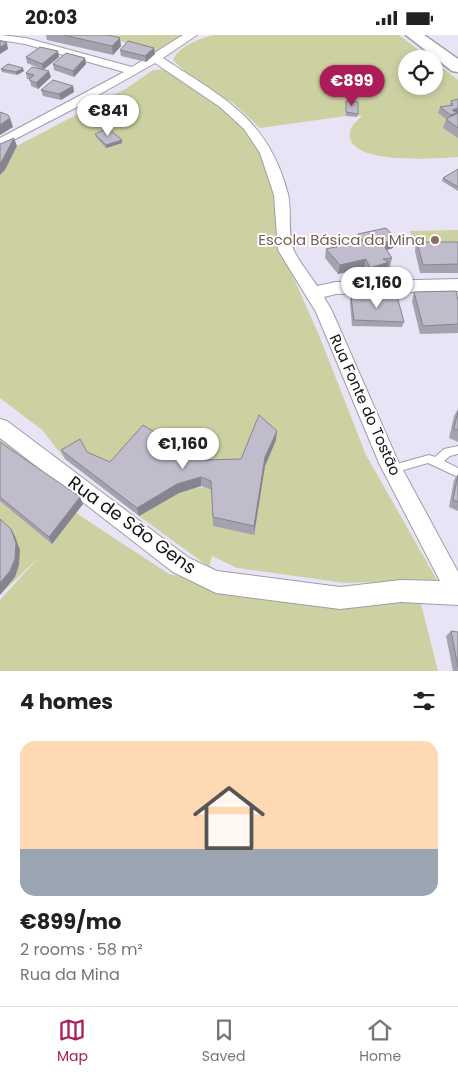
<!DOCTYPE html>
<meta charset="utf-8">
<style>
body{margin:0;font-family:Poppins,sans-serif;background:#f6f6f6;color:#222;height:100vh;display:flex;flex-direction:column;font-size:19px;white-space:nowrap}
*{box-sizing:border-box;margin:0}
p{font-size:16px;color:#767676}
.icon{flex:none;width:28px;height:28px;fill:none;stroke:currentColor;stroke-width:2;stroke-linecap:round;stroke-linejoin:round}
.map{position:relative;height:636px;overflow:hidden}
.side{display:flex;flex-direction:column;background:#fff;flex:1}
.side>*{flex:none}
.buttons{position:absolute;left:398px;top:15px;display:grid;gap:10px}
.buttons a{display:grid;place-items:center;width:45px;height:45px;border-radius:50%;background:#fff;box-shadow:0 2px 8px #0003;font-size:25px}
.price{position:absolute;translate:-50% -42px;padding:0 11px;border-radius:18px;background:#fff;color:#222;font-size:16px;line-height:32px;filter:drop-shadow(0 1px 2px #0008)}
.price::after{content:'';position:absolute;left:50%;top:30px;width:15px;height:11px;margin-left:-8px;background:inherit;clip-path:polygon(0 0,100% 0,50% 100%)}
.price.on{background:#ab1c58;color:#fff}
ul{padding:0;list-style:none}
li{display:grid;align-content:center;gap:10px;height:265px;padding:0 20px}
li span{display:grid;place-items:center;height:155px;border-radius:15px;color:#555}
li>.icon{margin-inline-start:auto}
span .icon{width:90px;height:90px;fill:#fffc;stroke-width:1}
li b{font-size:21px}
h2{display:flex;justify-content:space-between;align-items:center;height:60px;padding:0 20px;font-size:21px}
.status{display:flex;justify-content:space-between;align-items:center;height:35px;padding:0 25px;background:#fff;direction:ltr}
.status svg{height:14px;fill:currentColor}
.menu{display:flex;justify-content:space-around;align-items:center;height:70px;border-top:1px solid #e0e0e0;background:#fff;font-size:14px;color:#767676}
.menu a{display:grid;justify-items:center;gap:2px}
.menu .on{color:#ab1c58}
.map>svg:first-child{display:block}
</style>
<div class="status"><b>20:03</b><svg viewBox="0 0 49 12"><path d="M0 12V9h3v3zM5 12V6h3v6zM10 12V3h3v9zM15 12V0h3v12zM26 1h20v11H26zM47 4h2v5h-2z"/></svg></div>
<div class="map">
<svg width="458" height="636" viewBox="0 0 458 636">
<rect width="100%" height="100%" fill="#e9e4f5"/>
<path fill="#cdd1a2" d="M 106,0 L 186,0 L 160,17 L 141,14 Z
M 213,0 L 399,0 L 430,24 L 406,24 L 406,51 L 434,51 L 434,26 L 458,45 L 458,69 L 449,86 L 458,103 L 458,122 C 439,123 343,132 350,96 C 352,89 358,85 362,81 L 346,81 L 260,93 L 233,68 L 199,49 L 173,25 C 179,11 199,4 213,0 Z
M 173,34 L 224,69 L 266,118 L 287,228 L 319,300 L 366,420 L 437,545 L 345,548 L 237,533 L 212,521 L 209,532 L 139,481 C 156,471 191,445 210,454 C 221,460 244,489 254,500 L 265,431 L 275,406 L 241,434 L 113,436 L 65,424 L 42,395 L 0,363 L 0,140 L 5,135 L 17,111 L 127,53 L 153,35 Z
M 458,195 L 458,213 L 415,214 L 410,196 Z
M 0,400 L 79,480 L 169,539 L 271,557 L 419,561 L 438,636 L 0,636 L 0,565 L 40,521 L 0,560 Z"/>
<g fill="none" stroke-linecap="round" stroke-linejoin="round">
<g stroke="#a09cab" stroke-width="2">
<path id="service" d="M 458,411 L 458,419 L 450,421 L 444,426 L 458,433 L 458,442 L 428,428 L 393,438 L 389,437 L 388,434 L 389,431 L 393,430 L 429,420 L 435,422 L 444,414 Z"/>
</g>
<g stroke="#a09cab" stroke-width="2">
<path id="minor" d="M 0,0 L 26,3 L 132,32 L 183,0 L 197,0 L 163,23 C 223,63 268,83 288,159 C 292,176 287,199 294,216 C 300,228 310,240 317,251 L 336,247 L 458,244 L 458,256 L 336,259 L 324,262 L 332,276 L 397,424 L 458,537 L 458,570 L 401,567 L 340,574 L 216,558 L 173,537 L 0,403 L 0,384 L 7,386 L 189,523 L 217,536 L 340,552 L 401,545 L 440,546 L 379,428 L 316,277 L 278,215 L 274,160 L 260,118 L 244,94 L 220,72 L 155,28 L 77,72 L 0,112 L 0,103 L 124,37 L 25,9 L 0,5 Z"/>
</g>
<g stroke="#a09cab" stroke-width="3">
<path id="secondary" d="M 406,0 L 424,0 L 458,24 L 458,37 L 452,36 Z"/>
</g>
<use href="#service" fill="#fff" fill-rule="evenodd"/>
<use href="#minor" fill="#fff" fill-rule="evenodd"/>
<use href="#secondary" fill="#fff" fill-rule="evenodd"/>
</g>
<path fill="#a5a2af" d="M 42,0 L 108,0 L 121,11 L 113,20 L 47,5 L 46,0 Z
M 154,13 L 155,19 L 146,27 L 121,21 L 120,15 Z
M 26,22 L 59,22 L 43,35 L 51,42 L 38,54 L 31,51 L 30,44 L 27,44 L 26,38 L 41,34 L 27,28 Z
M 85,23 L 86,29 L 74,42 L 54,35 L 53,29 Z
M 1,34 L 24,36 L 17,40 L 2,37 Z
M 73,51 L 74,57 L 61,65 L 43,61 L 41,55 Z
M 458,64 L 458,103 L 443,93 L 446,84 L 438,78 L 440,72 L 450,70 L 451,66 Z
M 346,66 L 358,79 L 357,82 L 346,81 Z
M 95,99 L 122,108 L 106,113 L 96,102 Z
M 458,134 L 458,156 L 442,146 L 443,143 Z
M 358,199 L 393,213 L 387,215 L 392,223 L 390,232 L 388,232 L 387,236 L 368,242 L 364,233 L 338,239 L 325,223 L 326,214 L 356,207 Z
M 417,207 L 458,207 L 458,238 L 420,238 L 415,216 Z
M 414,257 L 458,265 L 458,298 L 420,299 L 412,266 Z
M 351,262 L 404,287 L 402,292 L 352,291 L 350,268 Z
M 458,374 L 458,407 L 449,403 L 454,381 Z
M 276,405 L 265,431 L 254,500 L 213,491 L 212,455 L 201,451 L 179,458 L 139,481 L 65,424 L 61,415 L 87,417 L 110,427 L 241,424 Z
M 0,407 L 83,469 L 52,509 L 0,466 Z
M 458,439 L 458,476 L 449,472 L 454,445 Z
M 451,596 L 458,597 L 458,636 L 453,636 L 446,601 Z"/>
<path fill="#86848e" d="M 120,3 L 121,11 L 113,20 L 112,11 Z
M 7,8 L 8,14 L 0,19 L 0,12 Z
M 154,13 L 155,19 L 146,27 L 145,21 Z
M 58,16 L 59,22 L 43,35 L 42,29 Z
M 85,23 L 86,29 L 74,42 L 73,36 Z
M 23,33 L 24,36 L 17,40 L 16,37 Z
M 49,36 L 51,42 L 38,54 L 36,48 Z
M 73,51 L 74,57 L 61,65 L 59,59 Z
M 458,73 L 458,79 L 449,86 L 452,75 Z
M 10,83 L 13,92 L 0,100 L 0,90 Z
M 14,103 L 17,111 L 5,135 L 0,140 L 0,128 Z
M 122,105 L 122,108 L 106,113 L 106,110 Z
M 396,204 L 393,213 L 380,217 L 382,208 Z
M 366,224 L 364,233 L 338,239 L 340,230 Z
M 389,227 L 387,236 L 368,242 L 370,233 Z
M 277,396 L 276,405 L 265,431 L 254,500 L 254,491 L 265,422 Z
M 201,442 L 201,451 L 179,458 L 139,481 L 137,473 L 177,449 Z
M 80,462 L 83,469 L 52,509 L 49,502 Z
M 11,494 L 15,501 L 20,515 L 19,530 L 15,542 L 0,560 L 0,548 Z"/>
<path fill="#c0bccb" stroke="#86848e" d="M 63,0 L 108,0 L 120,3 L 112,11 Z
M 0,6 L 7,8 L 0,12 Z
M 128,6 L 154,13 L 145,21 L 120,15 Z
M 40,12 L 58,16 L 42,29 L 26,22 Z
M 66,18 L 85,23 L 73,36 L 53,29 Z
M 8,29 L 23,33 L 16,37 L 1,34 Z
M 32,32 L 49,36 L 36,48 L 29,45 L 34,40 L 26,38 Z
M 53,45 L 73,51 L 59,59 L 41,55 Z
M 458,64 L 458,73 L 452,75 L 457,78 L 451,80 L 440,72 L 453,70 L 451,66 Z
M 346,66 L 358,67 L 358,79 L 346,77 Z
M 0,77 L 8,80 L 10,83 L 0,90 Z
M 458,78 L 458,93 L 446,84 Z
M 108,93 L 122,105 L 106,110 L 95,99 Z
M 14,103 L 2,126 L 0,128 L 0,109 Z
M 458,134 L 458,152 L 443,143 Z
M 386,193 L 396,204 L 382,208 L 392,223 L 383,224 L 389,227 L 370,233 L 366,224 L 340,230 L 326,214 L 363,206 L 358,199 Z
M 417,207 L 458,207 L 458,229 L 423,230 Z
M 456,256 L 458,265 L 458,289 L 423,291 L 414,257 Z
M 397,261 L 404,287 L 354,285 L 351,262 Z
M 458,376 L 458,395 L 454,394 Z
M 259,380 L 277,396 L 265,422 L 254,491 L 213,482 L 211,446 L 201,442 L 177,449 L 137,473 L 61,415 L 80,404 L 87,417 L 110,427 L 143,390 L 166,404 L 179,395 L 205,425 L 241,424 Z
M 0,407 L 80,462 L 49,502 L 0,462 Z
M 458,440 L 458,467 L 453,465 Z
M 0,484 L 11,494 L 16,508 L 15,524 L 10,536 L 0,548 Z
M 451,596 L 458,597 L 458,632 Z"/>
<circle fill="#8d6e63" stroke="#fff" stroke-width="2" cx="435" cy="205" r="5"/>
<g text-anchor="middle" stroke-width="4" stroke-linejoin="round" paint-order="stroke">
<g font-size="15" fill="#785e54" stroke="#fff" text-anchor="end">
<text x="425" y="210">Escola Básica da Mina</text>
</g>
<g font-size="15" fill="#161419" stroke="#fff">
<text transform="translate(365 370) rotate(66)" y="5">Rua Fonte do Tostão</text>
</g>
<g font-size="18" fill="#161419" stroke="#fff">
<text transform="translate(132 490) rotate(36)" y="6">Rua de São Gens</text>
</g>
</g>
</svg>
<div class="buttons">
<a><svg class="icon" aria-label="locate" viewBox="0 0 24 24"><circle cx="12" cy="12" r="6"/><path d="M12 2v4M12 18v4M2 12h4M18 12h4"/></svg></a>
</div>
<b class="price on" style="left:352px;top:72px">€899</b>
<b class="price" style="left:108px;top:102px">€841</b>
<b class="price" style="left:377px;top:274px">€1,160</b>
<b class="price" style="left:183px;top:435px">€1,160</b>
</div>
<section class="side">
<h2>4 homes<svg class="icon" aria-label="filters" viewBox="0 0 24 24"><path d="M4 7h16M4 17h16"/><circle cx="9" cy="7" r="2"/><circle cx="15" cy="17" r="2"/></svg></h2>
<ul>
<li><span style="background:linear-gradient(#ffd9b3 70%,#9aa5b1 0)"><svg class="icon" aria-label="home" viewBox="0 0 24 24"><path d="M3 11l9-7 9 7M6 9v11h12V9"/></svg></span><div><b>€899/mo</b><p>2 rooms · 58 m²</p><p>Rua da Mina</p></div></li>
</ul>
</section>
<nav class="menu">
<a class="on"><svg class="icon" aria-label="map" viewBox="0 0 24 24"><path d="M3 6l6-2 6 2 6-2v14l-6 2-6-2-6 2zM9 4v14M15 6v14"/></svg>Map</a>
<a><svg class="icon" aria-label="saved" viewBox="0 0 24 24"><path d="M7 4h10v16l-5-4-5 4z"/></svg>Saved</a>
<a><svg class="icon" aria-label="home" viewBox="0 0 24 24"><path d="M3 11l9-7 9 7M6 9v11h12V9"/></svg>Home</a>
</nav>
